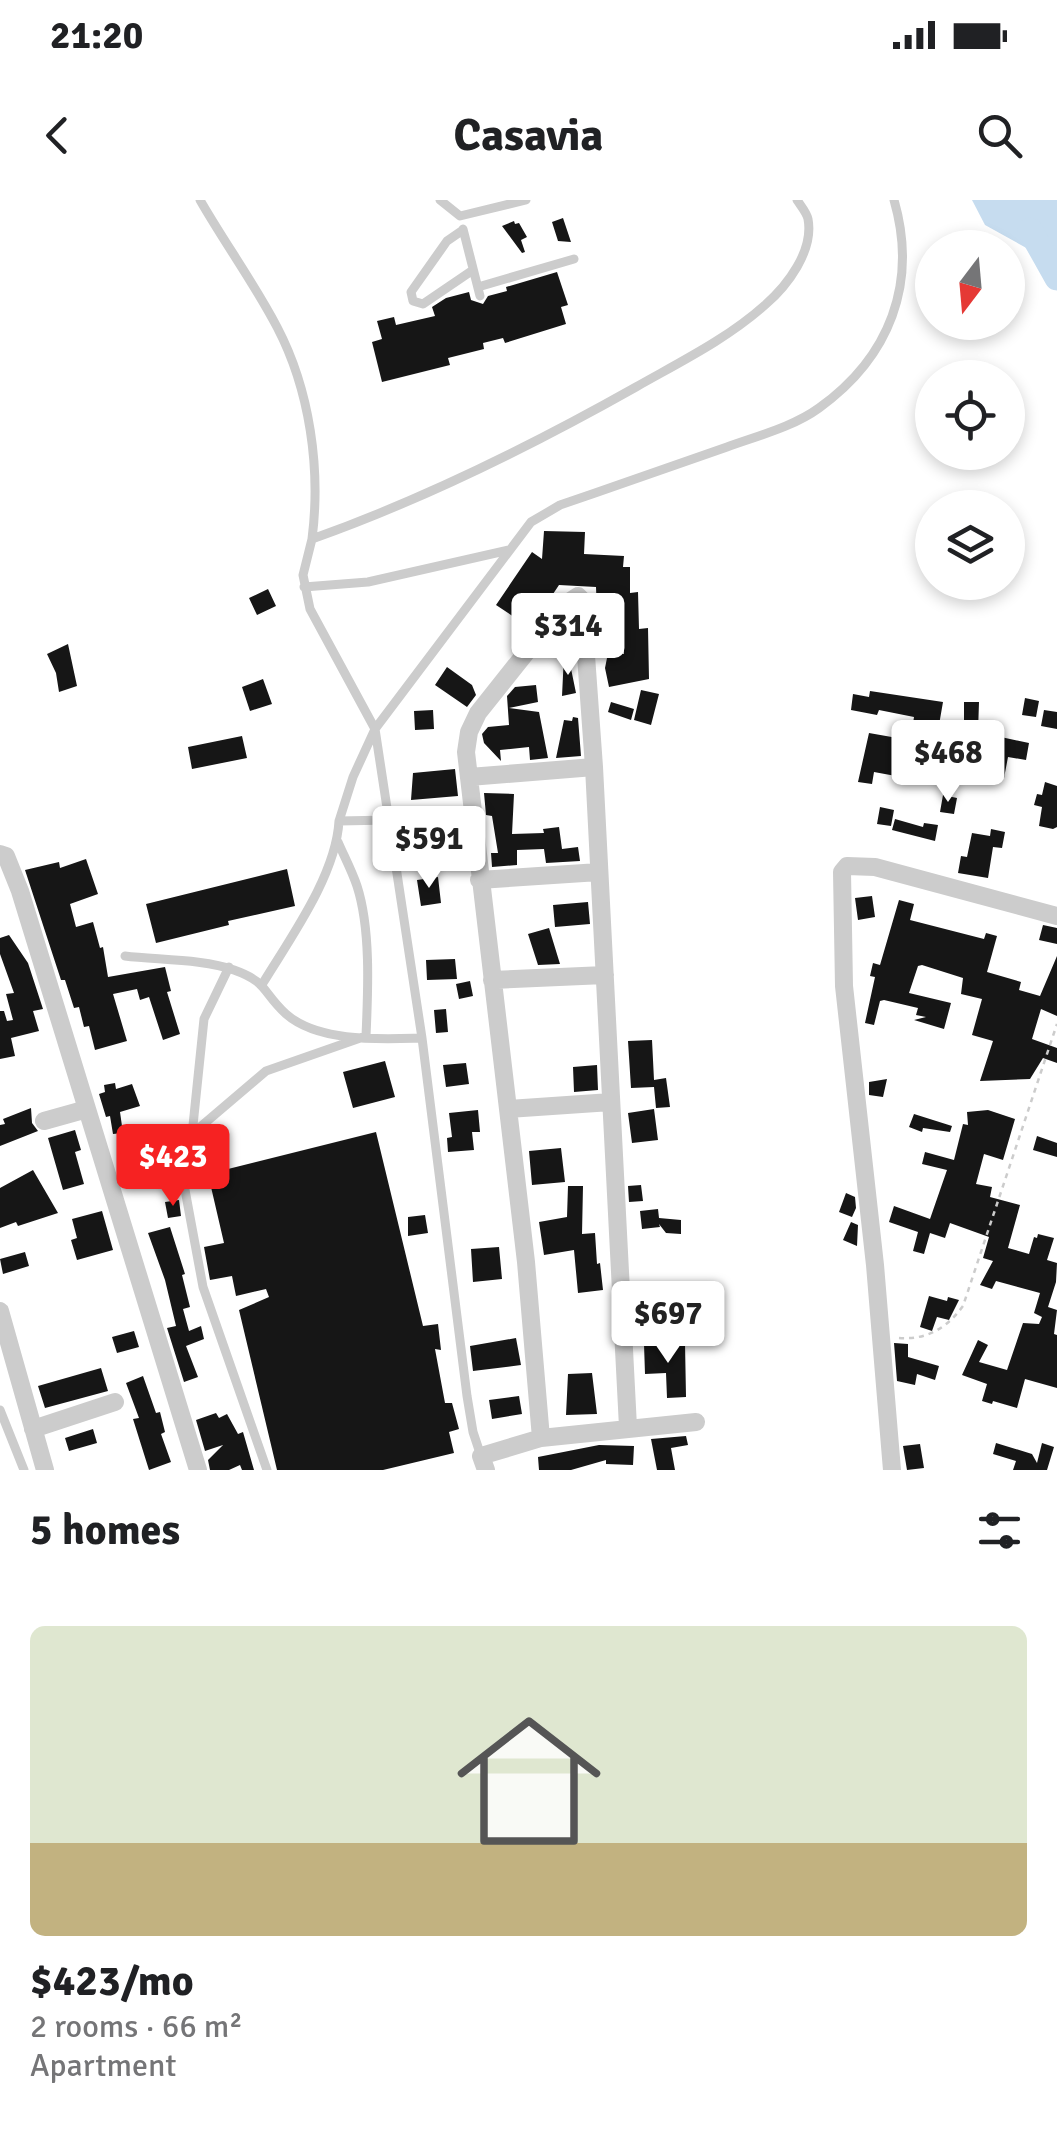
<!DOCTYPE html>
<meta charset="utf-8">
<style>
body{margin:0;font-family:Signika,sans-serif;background:#f2f2f2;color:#202124;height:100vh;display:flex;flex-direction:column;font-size:38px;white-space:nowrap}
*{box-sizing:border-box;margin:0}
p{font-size:32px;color:#757577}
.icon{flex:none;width:55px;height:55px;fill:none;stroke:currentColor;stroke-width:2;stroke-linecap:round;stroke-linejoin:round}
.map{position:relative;height:1270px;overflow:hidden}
.side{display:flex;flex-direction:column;background:#fff;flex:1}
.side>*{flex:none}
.needle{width:65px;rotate:196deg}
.buttons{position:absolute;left:915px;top:30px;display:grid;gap:20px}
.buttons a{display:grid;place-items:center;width:110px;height:110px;border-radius:50%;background:#fff;box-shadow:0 5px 15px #0003;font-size:50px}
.price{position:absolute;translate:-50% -85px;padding:0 22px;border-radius:10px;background:#fff;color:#222;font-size:32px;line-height:65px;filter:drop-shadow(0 2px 5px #0008)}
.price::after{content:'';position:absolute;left:50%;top:60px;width:30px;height:22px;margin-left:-15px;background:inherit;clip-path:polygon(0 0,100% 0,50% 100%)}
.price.current{background:#f62222;color:#fff}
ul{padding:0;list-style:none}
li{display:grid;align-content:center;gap:20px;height:530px;padding:0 30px}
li+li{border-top:2px solid #e0e0e0}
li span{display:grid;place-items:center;height:310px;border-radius:15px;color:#555}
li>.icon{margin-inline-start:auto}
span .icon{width:180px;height:180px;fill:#fffc;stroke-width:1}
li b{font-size:42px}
h2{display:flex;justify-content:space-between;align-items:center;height:120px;padding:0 30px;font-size:42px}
.status{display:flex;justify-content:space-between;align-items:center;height:70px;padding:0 50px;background:#fff;direction:ltr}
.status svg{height:28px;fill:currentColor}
header{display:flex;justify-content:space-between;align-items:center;height:130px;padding:0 30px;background:#fff;font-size:45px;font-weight:700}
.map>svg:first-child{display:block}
</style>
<div class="status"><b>21:20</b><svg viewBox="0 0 49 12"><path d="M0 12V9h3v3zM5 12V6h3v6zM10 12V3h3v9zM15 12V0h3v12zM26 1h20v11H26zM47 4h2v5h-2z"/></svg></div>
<header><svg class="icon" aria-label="back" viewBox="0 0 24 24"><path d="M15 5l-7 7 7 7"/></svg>Casavia<svg class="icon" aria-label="search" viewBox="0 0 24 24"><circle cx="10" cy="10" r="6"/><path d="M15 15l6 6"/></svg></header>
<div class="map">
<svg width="1057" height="1270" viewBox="0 0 1057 1270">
<rect width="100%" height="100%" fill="#fff"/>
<path fill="#c6dcef" d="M 972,0 L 1057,0 L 1057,65 L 985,25 Z"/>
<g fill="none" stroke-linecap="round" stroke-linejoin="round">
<path stroke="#c6dcef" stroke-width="25" d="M 1030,30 L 1057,78"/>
</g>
<path fill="#161616" d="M 563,18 L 571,42 L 558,41 L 552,22 Z
M 514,21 L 515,24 L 519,23 L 527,37 L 521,40 L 525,52 L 522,53 L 502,26 Z
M 557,72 L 568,105 L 561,107 L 566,124 L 505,143 L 503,138 L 483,143 L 484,149 L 448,158 L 450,165 L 382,182 L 372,142 L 382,139 L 377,121 L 394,117 L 396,125 L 435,116 L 432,107 L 446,98 L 469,92 L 471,100 L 483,104 L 488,96 L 507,91 L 506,87 Z
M 544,331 L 585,332 L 584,354 L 624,356 L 623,367 L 630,367 L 630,393 L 638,392 L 639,429 L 648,428 L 649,479 L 609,487 L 605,468 L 608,453 L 624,454 L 623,425 L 621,413 L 597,414 L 596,387 L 559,385 L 545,406 L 528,394 L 514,417 L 496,405 L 532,352 L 542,359 Z
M 268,389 L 276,406 L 257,415 L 249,398 Z
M 68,444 L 77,486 L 59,492 L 56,473 L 47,454 Z
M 568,454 L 576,493 L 562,496 L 564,455 Z
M 447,467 L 472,485 L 476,495 L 467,507 L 435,485 Z
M 263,479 L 272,504 L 250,511 L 242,487 Z
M 536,485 L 538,502 L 509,508 L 539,512 L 548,558 L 530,560 L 529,547 L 500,550 L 501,561 L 484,543 L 482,534 L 488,527 L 509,525 L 507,496 L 515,487 Z
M 641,490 L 659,494 L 651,525 L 634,520 Z
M 870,491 L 943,502 L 939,525 L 964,529 L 964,502 L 979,502 L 978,532 L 1029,543 L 1026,560 L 1008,557 L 1004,578 L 991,575 L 995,552 L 911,536 L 914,517 L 879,510 L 877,515 L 851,510 L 853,494 L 869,497 Z
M 1025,498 L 1039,501 L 1036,517 L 1022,515 Z
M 611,502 L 634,509 L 631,520 L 608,512 Z
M 433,510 L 434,529 L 415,530 L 414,511 Z
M 1044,510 L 1057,512 L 1057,529 L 1041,526 Z
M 573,517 L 578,518 L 581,556 L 556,558 L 564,520 L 572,521 Z
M 869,533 L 920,542 L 915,567 L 928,569 L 925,585 L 911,583 L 912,579 L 874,572 L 872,584 L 858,582 Z
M 242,536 L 247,558 L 192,569 L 188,547 Z
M 455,569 L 458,596 L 411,600 L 413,573 Z
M 1045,582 L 1057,586 L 1057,627 L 1053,629 L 1039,626 L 1042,607 L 1034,605 L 1037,594 L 1042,595 Z
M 484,593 L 514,594 L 512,634 L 544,633 L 543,629 L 559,627 L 562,649 L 578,647 L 580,661 L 546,663 L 544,649 L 517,650 L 517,665 L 492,667 L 491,653 L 498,653 L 492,616 L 486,615 Z
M 943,595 L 957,598 L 954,614 L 940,612 Z
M 880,607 L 894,610 L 891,626 L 877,624 Z
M 895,619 L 923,627 L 924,623 L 938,625 L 935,641 L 892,630 Z
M 460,625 L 463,643 L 446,645 L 450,669 L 429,672 L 427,656 L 432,655 L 429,629 Z
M 991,629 L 1005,632 L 1002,648 L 993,647 L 988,678 L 958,673 L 961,656 L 967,657 L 972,633 L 990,636 Z
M 86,659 L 98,694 L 70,704 L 76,727 L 93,722 L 100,748 L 103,747 L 108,777 L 165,767 L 171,791 L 167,792 L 180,834 L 163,840 L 149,797 L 140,800 L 137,789 L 113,794 L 127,841 L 95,850 L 89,826 L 84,827 L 79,807 L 74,808 L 65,780 L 61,780 L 25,670 L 59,662 L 60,668 Z
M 287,669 L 295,706 L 228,721 L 229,725 L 156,743 L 146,704 Z
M 438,677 L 441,703 L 421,706 L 417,680 Z
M 872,696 L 875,717 L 858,720 L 855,698 Z
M 899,700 L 914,704 L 910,720 L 984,739 L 986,733 L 997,736 L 987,772 L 1021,782 L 1019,790 L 1040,796 L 1057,756 L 1057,816 L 1041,809 L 1032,839 L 1057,848 L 1057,863 L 1043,858 L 1030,879 L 980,881 L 993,841 L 972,835 L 982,799 L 961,794 L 963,778 L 922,765 L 918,766 L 909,793 L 951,803 L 944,829 L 914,820 L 926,817 L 916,815 L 918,808 L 884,800 L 880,801 L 874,825 L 865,823 L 875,777 L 870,776 L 873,763 L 880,765 Z
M 588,702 L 590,724 L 555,727 L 553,705 Z
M 1043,725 L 1057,728 L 1057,744 L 1039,740 Z
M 549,728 L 560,764 L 538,765 L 528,734 Z
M 9,735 L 28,763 L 43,809 L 33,811 L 39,831 L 11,838 L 15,856 L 0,859 L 0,811 L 4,811 L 7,821 L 13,820 L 6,794 L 14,793 L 0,754 L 0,738 Z
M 455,759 L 457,779 L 427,780 L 426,760 Z
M 470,781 L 473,796 L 459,799 L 456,784 Z
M 446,809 L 448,832 L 436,833 L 434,810 Z
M 652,840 L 654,880 L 666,878 L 670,907 L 656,908 L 654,887 L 631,888 L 628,841 Z
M 385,861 L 395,897 L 353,908 L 343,872 Z
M 466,863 L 469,884 L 446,887 L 443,865 Z
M 597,865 L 598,890 L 574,892 L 573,867 Z
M 887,879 L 883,897 L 869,895 L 869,882 Z
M 115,883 L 116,889 L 132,884 L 140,906 L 120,912 L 123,933 L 113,934 L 110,916 L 106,917 L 99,894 L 105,892 L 104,885 Z
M 31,908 L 32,923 L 38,931 L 0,946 L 0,925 L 5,924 L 3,919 Z
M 654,909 L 658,940 L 632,943 L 628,913 Z
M 478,910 L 480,932 L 472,932 L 474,950 L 448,952 L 447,938 L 452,937 L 449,913 Z
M 988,910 L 1015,919 L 1003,960 L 984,954 L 976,984 L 992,987 L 990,997 L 1020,1005 L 1008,1048 L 1029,1054 L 1034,1037 L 1037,1038 L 1038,1034 L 1054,1038 L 1047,1060 L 1057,1063 L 1056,1082 L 1048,1107 L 1057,1110 L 1054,1134 L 1057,1135 L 1057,1188 L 1025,1179 L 1017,1208 L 993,1201 L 992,1204 L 982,1201 L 987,1184 L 962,1175 L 978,1140 L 988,1145 L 979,1162 L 1007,1170 L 1023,1123 L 1039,1124 L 1042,1117 L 1034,1113 L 1040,1093 L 996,1081 L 992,1089 L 980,1085 L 993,1061 L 983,1058 L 989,1037 L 950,1023 L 945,1038 L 930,1033 L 924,1054 L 913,1051 L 918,1032 L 889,1022 L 894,1006 L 930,1019 L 947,970 L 922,964 L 925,952 L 954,960 L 963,924 L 968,925 L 967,912 Z
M 914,914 L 952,926 L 950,932 L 923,928 L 922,932 L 909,927 Z
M 75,930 L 81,950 L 75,952 L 84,984 L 63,990 L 48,938 Z
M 376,932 L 423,1126 L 438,1124 L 441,1150 L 435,1149 L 445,1203 L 452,1203 L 459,1229 L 449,1232 L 454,1253 L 383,1270 L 277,1270 L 239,1110 L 269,1097 L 266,1089 L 236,1096 L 232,1076 L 210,1080 L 204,1047 L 224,1043 L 208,974 Z
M 1037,936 L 1057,943 L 1057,957 L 1033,950 Z
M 159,946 L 162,959 L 139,963 L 140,967 L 125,970 L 122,955 Z
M 561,948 L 565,982 L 532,985 L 529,951 Z
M 33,970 L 58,1013 L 18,1026 L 16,1022 L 0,1028 L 0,988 Z
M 641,985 L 643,1001 L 629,1002 L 628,986 Z
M 568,986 L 583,986 L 582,1034 L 595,1033 L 597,1064 L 600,1063 L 603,1090 L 578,1093 L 574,1050 L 544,1055 L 539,1022 L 567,1017 Z
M 846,993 L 855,997 L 856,1008 L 852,1017 L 839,1012 Z
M 179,1000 L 181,1016 L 168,1018 L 165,1002 Z
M 658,1009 L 659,1018 L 681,1020 L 681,1034 L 666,1033 L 659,1024 L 660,1027 L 642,1029 L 640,1011 Z
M 102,1011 L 113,1050 L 77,1060 L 71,1040 L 77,1038 L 72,1019 Z
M 425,1015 L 428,1033 L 408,1036 L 408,1017 Z
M 851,1022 L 858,1025 L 857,1046 L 843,1040 Z
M 170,1027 L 185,1074 L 182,1075 L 190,1107 L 183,1109 L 189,1131 L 201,1126 L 204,1139 L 186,1146 L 198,1177 L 184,1182 L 167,1128 L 176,1126 L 165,1080 L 148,1033 Z
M 499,1047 L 502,1079 L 473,1082 L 471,1049 Z
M 25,1052 L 29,1066 L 3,1074 L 0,1059 Z
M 929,1096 L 947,1101 L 948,1097 L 959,1100 L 949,1120 L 937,1117 L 932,1131 L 920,1127 Z
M 634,1105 L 659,1105 L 659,1122 L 635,1122 Z
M 134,1131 L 139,1147 L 117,1153 L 112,1137 Z
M 516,1138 L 521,1165 L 473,1171 L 470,1146 Z
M 685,1143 L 686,1197 L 667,1198 L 666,1173 L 645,1174 L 644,1144 Z
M 894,1143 L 908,1144 L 908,1157 L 939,1166 L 935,1180 L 917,1174 L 915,1185 L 897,1181 Z
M 101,1168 L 108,1191 L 45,1208 L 38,1186 Z
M 592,1173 L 597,1214 L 566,1215 L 568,1174 Z
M 143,1176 L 156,1213 L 160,1212 L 165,1232 L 161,1234 L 171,1262 L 149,1270 L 133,1219 L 139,1218 L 126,1183 Z
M 519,1196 L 522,1214 L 492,1219 L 489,1200 Z
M 216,1213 L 219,1218 L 227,1214 L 238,1234 L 243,1232 L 254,1270 L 242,1270 L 240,1265 L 229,1270 L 210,1270 L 208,1260 L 223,1245 L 205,1251 L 196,1220 Z
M 93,1229 L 97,1243 L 69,1251 L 65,1238 Z
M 686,1236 L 688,1245 L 671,1248 L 675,1270 L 657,1270 L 651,1239 Z
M 996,1243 L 1032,1254 L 1037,1263 L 1042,1243 L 1054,1247 L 1047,1270 L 1013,1270 L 1016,1261 L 993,1254 Z
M 920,1244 L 924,1268 L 907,1270 L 903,1246 Z
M 599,1245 L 634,1246 L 633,1265 L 606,1264 L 606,1260 L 571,1270 L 539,1270 L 538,1257 Z"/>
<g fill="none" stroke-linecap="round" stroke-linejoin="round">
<path stroke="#ccc" stroke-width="2.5" stroke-dasharray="5 5" stroke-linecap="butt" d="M 899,1138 C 927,1140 947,1128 963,1106 L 1057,824"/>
<path stroke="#ccc" stroke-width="9" d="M 200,0 C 224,42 254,83 277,127 C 310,190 321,269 312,339
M 440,0 L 460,16 L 526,0
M 463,29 L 480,96
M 463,30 L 447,41 L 411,92 L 413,101 L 423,104 L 473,70
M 478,87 L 574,59
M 304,387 L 368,382 L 509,350
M 339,621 L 353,577 L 375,529 L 531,322 L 560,305 C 616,286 672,266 727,247 C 757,236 793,227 819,208 C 890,157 918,83 894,0
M 125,756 C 157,760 204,759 234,770 C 268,782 262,792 286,814 C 319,843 382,839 422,838
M 229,767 L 204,819 L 192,935 L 183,961 L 183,979 L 203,1087 L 267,1270
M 263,783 C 291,737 336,675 339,621 L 390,620
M 192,934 L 266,871 L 366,836 C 368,791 371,729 357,686 C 352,671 344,656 338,642
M 0,1210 L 24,1270
M 481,1256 L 473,1232 L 467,1196 L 422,838 L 375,529 L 310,409 L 303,375 L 312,339 C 425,299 533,245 636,187 C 680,162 727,139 765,105 C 787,86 814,51 808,19 C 807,13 801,6 797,0"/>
<path stroke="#ccc" stroke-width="18" d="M 469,577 L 594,567
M 0,654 L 6,656 L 20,691 L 198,1270
M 479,680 L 599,672
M 492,780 L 605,775
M 508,909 L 611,902
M 44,921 L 87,909
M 0,1111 L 45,1270
M 33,1229 L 115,1202
M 541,1238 L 526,1062 L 466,552 L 469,532 L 478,513 L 564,405 L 578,396 L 582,400 L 594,567 L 628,1227
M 486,1270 L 481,1256 L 541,1238 L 696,1222
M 892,1270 L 875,1065 L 844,786 L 842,672 L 847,666 L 875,667 L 1057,716"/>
</g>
</svg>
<div class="buttons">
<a><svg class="needle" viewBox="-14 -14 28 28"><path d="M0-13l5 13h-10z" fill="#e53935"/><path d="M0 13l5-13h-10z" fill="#757577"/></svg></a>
<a><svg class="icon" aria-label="locate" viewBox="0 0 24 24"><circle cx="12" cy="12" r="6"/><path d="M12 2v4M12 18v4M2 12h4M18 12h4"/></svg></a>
<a><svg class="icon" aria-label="layers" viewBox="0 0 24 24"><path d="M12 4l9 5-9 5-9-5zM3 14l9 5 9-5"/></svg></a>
</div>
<b class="price" style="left:568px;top:478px">$314</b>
<b class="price" style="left:948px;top:605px">$468</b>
<b class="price" style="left:429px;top:691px">$591</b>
<b class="price current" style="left:173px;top:1009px">$423</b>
<b class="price" style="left:668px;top:1166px">$697</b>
</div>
<section class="side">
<h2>5 homes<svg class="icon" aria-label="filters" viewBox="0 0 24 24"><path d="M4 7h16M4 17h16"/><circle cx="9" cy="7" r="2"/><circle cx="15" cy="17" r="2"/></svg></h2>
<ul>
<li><span style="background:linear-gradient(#dfe7d0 70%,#c2b280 0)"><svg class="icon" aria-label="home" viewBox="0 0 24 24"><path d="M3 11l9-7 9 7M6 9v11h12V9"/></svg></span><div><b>$423/mo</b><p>2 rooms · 66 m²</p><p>Apartment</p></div></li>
</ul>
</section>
